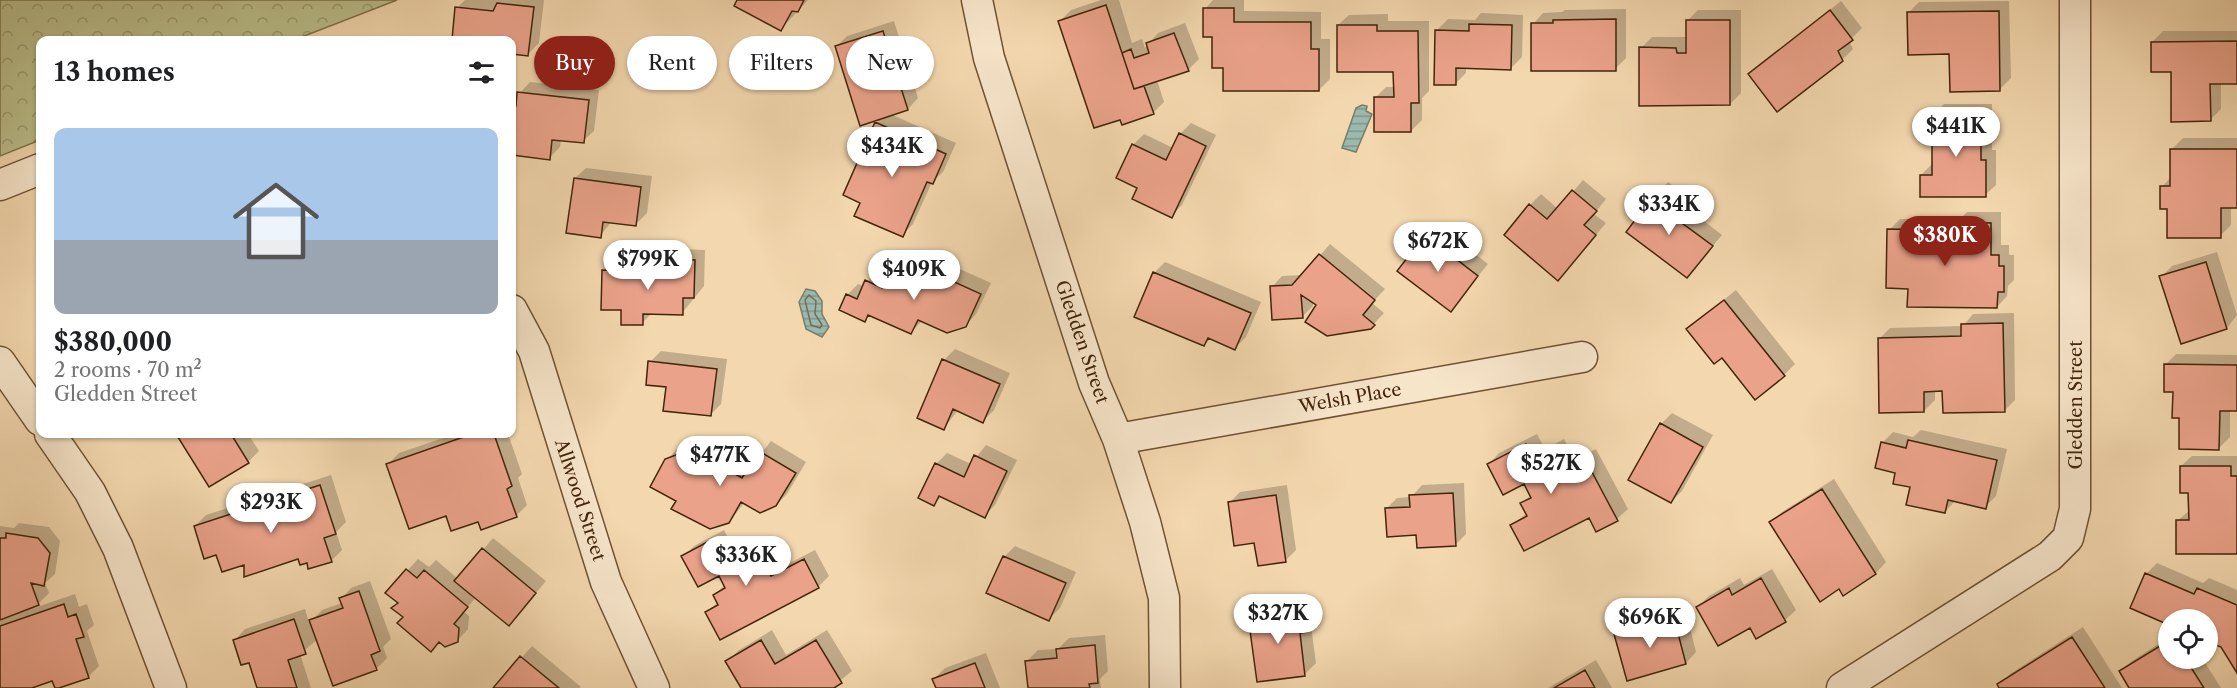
<!DOCTYPE html>
<meta charset="utf-8">
<style>
body{margin:0;font-family:"Libre Caslon Text",serif;background:#f6f6f6;color:#202124;height:100vh;display:flex;flex-direction:column;font-size:22px;white-space:nowrap}
*{box-sizing:border-box;margin:0}
p{font-size:20px;color:#757577}
.icon{flex:none;width:33px;height:33px;fill:none;stroke:currentColor;stroke-width:2;stroke-linecap:round;stroke-linejoin:round}
.map{position:relative;flex:1;overflow:hidden}
.sheet{position:absolute;left:36px;top:36px;width:480px;height:402px;display:flex;flex-direction:column;background:#fff;border-radius:12px;box-shadow:0 2px 4px #0004}
.sheet>*{flex:none}
.banner{position:absolute;left:534px;top:36px;width:570px;height:54px;display:flex;gap:12px}
.controls{position:absolute;left:2158px;top:609px;display:grid;gap:12px}
.controls a{display:grid;place-items:center;width:60px;height:60px;border-radius:50%;background:#fff;box-shadow:0 2px 4px #0004;font-size:30px}
.price{position:absolute;translate:-50% -51px;padding:0 14px;border-radius:21px;background:#fff;color:#222;font-size:20px;line-height:39px;filter:drop-shadow(0 2px 3px #0008)}
.price::after{content:'';position:absolute;left:50%;top:36px;width:18px;height:14px;margin-left:-9px;background:inherit;clip-path:polygon(0 0,100% 0,50% 100%)}
.price.selected{background:#8f2418;color:#fff}
ul{padding:0;list-style:none}
li{display:grid;align-content:center;gap:12px;height:318px;padding:0 18px}
li+li{border-top:2px solid #e0e0e0}
li span{display:grid;place-items:center;height:186px;border-radius:12px;color:#555}
li>.icon{margin-inline-start:auto}
span .icon{width:108px;height:108px;fill:#fffc;stroke-width:1}
li b{font-size:26px}
h2{display:flex;justify-content:space-between;align-items:center;height:72px;padding:0 18px;font-size:26px}
.tag{padding:0 21px;border-radius:27px;background:#fff;box-shadow:0 2px 4px #0004;font-size:21px;line-height:54px}
.tag.selected{background:#8f2418;color:#fff}
.map>svg:first-child{display:block}
</style>
<div class="map">
<svg width="2237" height="688" viewBox="0 0 2237 688">
<defs>
<pattern id="forest-crowns" width="20" height="18" patternUnits="userSpaceOnUse" patternTransform="scale(1.5)"><rect width="20" height="18" fill="#babe8b"/><path d="M2 6a3 3 0 1 1 6 0M12 15a3 3 0 1 1 6 0" fill="none" stroke="#999a70"/></pattern>
<pattern id="water-rules" width="6" height="5" patternUnits="userSpaceOnUse" patternTransform="scale(1.5)"><rect width="6" height="5" fill="#9bb9ad"/><path d="M0 2.5h6" fill="none" stroke="#80968b"/></pattern>
</defs>
<rect width="100%" height="100%" fill="#f3d7ae"/>
<filter id="stains"><feTurbulence type="fractalNoise" baseFrequency=".00333" numOctaves="4"/><feColorMatrix values="0 0 0 0 .2 0 0 0 0 .09 0 0 0 0 .02 0 0 0 .5 -.17"/></filter>
<radialGradient id="worn" r=".72"><stop offset=".6" stop-color="#630" stop-opacity="0"/><stop offset="1" stop-color="#630" stop-opacity=".3"/></radialGradient>
<path fill="url(#forest-crowns)" stroke="#7e724a" stroke-width="1.5" d="M 0,0 L 397,0 L 294,40 L 40,40 L 40,140 L 0,156 Z"/>
<path fill="url(#water-rules)" stroke="#787e6b" stroke-width="1.5" d="M 1362,105 L 1367,106 L 1366,111 L 1372,114 L 1356,152 L 1342,148 L 1356,108 Z
M 806,289 L 815,291 L 822,301 L 822,314 L 829,327 L 822,337 L 806,329 L 799,302 Z"/>
<path fill="#0003" d="M 465,0 L 544,0 L 539,43 L 528,54 L 512,52 L 512,40 L 453,40 L 457,8 Z
M 739,0 L 808,0 L 781,29 Z
M 1101,0 L 1119,0 L 1132,43 L 1142,39 L 1145,48 L 1158,33 L 1185,23 L 1199,59 L 1188,70 L 1157,80 L 1164,102 L 1153,113 L 1060,21 L 1071,10 Z
M 1213,0 L 1244,0 L 1244,11 L 1321,12 L 1321,39 L 1330,39 L 1330,79 L 1319,90 L 1225,66 L 1205,9 Z
M 1841,1 L 1862,28 L 1849,41 L 1853,49 L 1842,60 L 1750,74 Z
M 2009,1 L 2011,78 L 2000,89 L 1950,53 L 1908,13 L 1919,2 Z
M 1626,9 L 1626,58 L 1615,69 L 1533,24 L 1543,13 L 1562,12 L 1565,10 Z
M 1698,10 L 1741,10 L 1741,93 L 1730,104 L 1641,48 L 1652,37 L 1687,37 L 1687,21 Z
M 1481,13 L 1523,15 L 1522,57 L 1511,68 L 1466,67 L 1466,73 L 1455,84 L 1437,30 L 1448,19 L 1475,20 Z
M 1388,14 L 1388,21 L 1429,21 L 1429,91 L 1422,98 L 1422,120 L 1411,131 L 1375,98 L 1386,87 L 1395,87 L 1395,70 L 1338,25 L 1349,15 Z
M 894,21 L 918,98 L 908,109 L 890,114 L 956,143 L 943,172 L 932,182 L 913,224 L 902,235 L 862,202 L 876,123 L 882,117 L 836,47 L 847,36 Z
M 2163,31 L 2237,31 L 2237,82 L 2221,83 L 2221,109 L 2210,120 L 2152,42 Z
M 530,82 L 599,90 L 594,131 L 583,141 L 561,139 L 560,147 L 549,158 L 512,154 L 512,94 L 518,95 Z
M 1944,104 L 1992,104 L 1992,150 L 1996,150 L 1996,185 L 1985,195 L 1921,175 L 1932,164 L 1933,115 Z
M 1191,123 L 1216,135 L 1182,205 L 1171,216 L 1139,187 L 1133,145 L 1144,134 L 1173,148 L 1180,134 Z
M 2183,138 L 2237,138 L 2237,206 L 2231,206 L 2231,225 L 2220,236 L 2169,208 L 2162,187 L 2171,177 L 2172,149 Z
M 586,168 L 652,176 L 647,213 L 636,224 L 612,221 L 600,236 L 575,178 Z
M 1583,180 L 1606,199 L 1594,214 L 1606,223 L 1558,279 L 1530,205 L 1541,194 L 1558,209 Z
M 1668,182 L 1697,204 L 1691,211 L 1722,235 L 1687,276 L 1657,193 Z
M 1967,212 L 2001,212 L 2001,245 L 2009,245 L 2009,255 L 2014,255 L 2014,280 L 2008,286 L 2007,296 L 1997,307 L 1909,287 L 1889,230 L 1900,219 L 1960,219 Z
M 1437,225 L 1488,264 L 1450,310 L 1399,270 Z
M 1330,244 L 1385,289 L 1372,303 L 1384,313 L 1370,328 L 1319,302 L 1313,301 L 1313,306 L 1302,317 L 1272,287 L 1282,276 L 1303,275 Z
M 677,249 L 705,250 L 704,286 L 682,313 L 653,312 L 642,323 L 622,309 L 603,271 L 614,260 L 666,261 Z
M 906,251 L 946,270 L 951,265 L 991,283 L 976,314 L 965,326 L 922,321 L 911,332 L 870,314 L 864,320 L 847,295 L 858,284 L 864,286 L 877,270 L 889,276 L 895,262 Z
M 2217,252 L 2237,315 L 2227,328 L 2161,277 L 2172,266 Z
M 1165,262 L 1261,302 L 1246,337 L 1235,348 L 1211,338 L 1204,345 L 1154,273 Z
M 1736,290 L 1795,364 L 1784,375 L 1722,356 L 1688,329 Z
M 2014,313 L 2015,400 L 2004,411 L 1944,390 L 1935,390 L 1935,400 L 1924,411 L 1879,339 L 1890,328 L 1963,326 L 1973,314 Z
M 955,349 L 1010,373 L 994,410 L 983,421 L 958,410 L 944,428 L 944,360 Z
M 661,351 L 727,359 L 721,404 L 710,415 L 668,386 L 650,362 Z
M 2176,354 L 2237,355 L 2237,409 L 2230,409 L 2230,437 L 2219,448 L 2180,417 L 2165,365 Z
M 1672,413 L 1713,435 L 1682,491 L 1671,502 L 1661,424 Z
M 1921,430 L 2007,449 L 1996,496 L 1985,507 L 1956,500 L 1945,512 L 1897,472 L 1882,443 L 1893,432 L 1913,437 Z
M 179,434 L 248,434 L 259,451 L 248,462 Z
M 455,434 L 508,434 L 522,474 L 518,478 L 527,505 L 516,516 L 479,520 L 447,514 L 388,464 L 399,453 Z
M 1537,434 L 1545,449 L 1564,439 L 1575,460 L 1596,449 L 1628,509 L 1617,519 L 1589,516 L 1512,525 L 1527,513 L 1522,504 L 1531,495 L 1524,482 L 1489,464 L 1499,453 Z
M 704,439 L 751,466 L 771,441 L 806,462 L 787,494 L 776,505 L 745,502 L 729,522 L 678,500 L 667,460 L 678,448 Z
M 986,445 L 1017,460 L 995,505 L 984,516 L 942,496 L 934,504 L 936,464 L 947,453 L 971,464 Z
M 2192,456 L 2237,456 L 2237,553 L 2177,521 L 2190,510 L 2190,492 L 2181,466 Z
M 331,475 L 346,522 L 336,532 L 342,550 L 331,561 L 308,561 L 299,558 L 246,563 L 195,526 L 206,515 Z
M 1834,479 L 1886,562 L 1876,573 L 1843,593 L 1771,523 L 1782,512 Z
M 1464,483 L 1466,534 L 1455,545 L 1417,534 L 1386,509 L 1397,498 L 1411,497 L 1422,485 Z
M 1287,485 L 1296,550 L 1285,561 L 1256,542 L 1229,503 L 1240,492 Z
M 19,523 L 49,527 L 60,541 L 55,574 L 45,583 L 49,593 L 34,608 L 75,594 L 79,607 L 87,604 L 94,625 L 87,631 L 99,666 L 88,677 L 53,679 L 29,688 L 0,688 L 0,621 L 3,617 L 0,619 L 0,526 L 14,528 Z
M 724,530 L 737,555 L 767,539 L 782,567 L 815,550 L 829,576 L 818,587 L 707,612 L 718,602 L 714,595 L 725,585 L 719,574 L 683,557 L 694,546 Z
M 493,538 L 546,581 L 519,613 L 476,597 L 464,612 L 469,616 L 468,629 L 457,641 L 405,617 L 393,608 L 399,602 L 387,593 L 418,559 L 429,567 L 436,560 L 458,579 Z
M 1015,546 L 1076,572 L 1060,608 L 1049,619 L 988,592 L 1005,556 Z
M 2157,563 L 2203,583 L 2209,578 L 2237,590 L 2237,670 L 2222,646 L 2208,640 L 2208,620 L 2169,620 L 2169,623 L 2146,574 Z
M 1772,569 L 1796,610 L 1785,620 L 1757,637 L 1751,626 L 1698,607 L 1709,596 L 1740,578 L 1744,585 Z
M 370,581 L 391,639 L 383,647 L 387,658 L 376,669 L 318,639 L 300,654 L 311,688 L 259,688 L 250,661 L 235,640 L 245,629 L 305,609 L 309,623 L 322,610 L 342,603 L 341,599 L 351,588 Z
M 1314,599 L 1317,620 L 1311,626 L 1316,663 L 1305,674 L 1250,617 L 1260,606 Z
M 1685,608 L 1696,652 L 1686,663 L 1616,634 L 1627,623 Z
M 2083,627 L 2122,688 L 2001,688 L 1999,685 L 2010,674 Z
M 772,630 L 786,655 L 827,630 L 852,671 L 831,688 L 743,688 L 727,662 L 738,651 Z
M 1105,635 L 1108,671 L 1100,679 L 1101,688 L 1029,688 L 1027,661 L 1038,650 L 1058,649 L 1069,638 Z
M 2169,637 L 2169,658 L 2202,658 L 2221,688 L 2131,688 L 2121,671 L 2132,661 Z
M 532,646 L 581,687 L 579,688 L 495,688 Z
M 986,653 L 1000,688 L 937,688 L 934,679 L 945,668 Z
M 1596,660 L 1612,688 L 1548,688 Z"/>
<g fill="none" stroke-linecap="round" stroke-linejoin="round">
<path stroke="#6f6f5b" stroke-width="1.5" d="M 809,295 L 816,301 L 815,314 L 822,325 L 820,328 L 811,325 L 805,300 Z"/>
</g>
<path fill="#eaa28a" stroke="#432509" stroke-width="1.5" d="M 737,0 L 804,0 L 798,12 L 792,11 L 781,31 L 734,6 Z
M 497,3 L 534,7 L 528,56 L 512,54 L 512,40 L 452,40 L 455,7 L 493,11 Z
M 1106,5 L 1134,89 L 1144,86 L 1154,114 L 1122,125 L 1120,120 L 1094,128 L 1058,21 Z
M 1203,8 L 1234,8 L 1234,22 L 1311,22 L 1311,49 L 1319,49 L 1319,91 L 1223,91 L 1223,68 L 1212,68 L 1212,37 L 1203,37 Z
M 1830,10 L 1853,40 L 1838,51 L 1843,61 L 1777,112 L 1748,74 Z
M 1999,11 L 2000,91 L 1950,92 L 1949,54 L 1908,55 L 1907,12 Z
M 1616,19 L 1616,71 L 1531,71 L 1531,23 L 1553,23 L 1553,20 Z
M 1686,20 L 1730,20 L 1730,105 L 1639,106 L 1639,47 L 1676,48 L 1677,53 L 1686,53 Z
M 1469,24 L 1512,25 L 1511,70 L 1456,68 L 1456,85 L 1434,85 L 1435,30 L 1469,31 Z
M 1337,25 L 1377,25 L 1377,31 L 1418,31 L 1419,103 L 1411,103 L 1411,132 L 1374,132 L 1374,97 L 1394,97 L 1393,72 L 1337,72 Z
M 883,31 L 908,110 L 860,126 L 835,46 Z
M 1174,33 L 1189,71 L 1134,89 L 1122,53 L 1131,49 L 1134,58 L 1149,53 L 1146,43 Z
M 2237,41 L 2237,84 L 2210,84 L 2211,121 L 2171,122 L 2171,72 L 2151,72 L 2151,42 Z
M 517,92 L 589,100 L 584,143 L 552,140 L 550,160 L 512,155 L 512,106 L 516,106 Z
M 1932,114 L 1981,115 L 1981,160 L 1986,160 L 1986,197 L 1920,197 L 1920,175 L 1932,175 Z
M 875,122 L 946,154 L 933,184 L 927,182 L 903,237 L 854,216 L 860,203 L 843,195 Z
M 1179,133 L 1206,146 L 1172,218 L 1132,199 L 1137,188 L 1116,178 L 1132,144 L 1166,160 Z
M 2170,149 L 2237,149 L 2237,208 L 2221,208 L 2221,238 L 2167,238 L 2167,209 L 2160,209 L 2160,186 L 2170,186 Z
M 574,178 L 641,187 L 636,226 L 603,222 L 601,238 L 566,233 Z
M 1572,190 L 1597,211 L 1584,225 L 1596,235 L 1558,281 L 1504,235 L 1529,204 L 1547,219 Z
M 1656,192 L 1687,216 L 1682,223 L 1713,246 L 1687,278 L 1626,232 Z
M 1955,222 L 1991,223 L 1991,255 L 1999,255 L 1999,266 L 2004,266 L 2004,292 L 1998,292 L 1997,308 L 1907,307 L 1908,289 L 1886,288 L 1887,229 L 1955,230 Z
M 1425,235 L 1478,276 L 1451,312 L 1397,271 Z
M 1319,254 L 1375,300 L 1363,315 L 1375,325 L 1371,329 L 1327,336 L 1305,322 L 1316,305 L 1301,295 L 1303,318 L 1272,320 L 1270,286 L 1292,285 Z
M 665,259 L 695,260 L 694,298 L 683,298 L 683,315 L 643,314 L 643,325 L 621,325 L 621,310 L 601,310 L 602,270 L 664,272 Z
M 894,261 L 937,281 L 939,275 L 981,294 L 966,327 L 947,333 L 918,320 L 911,334 L 868,315 L 865,322 L 839,310 L 846,294 L 857,299 L 865,280 L 882,288 Z
M 2206,262 L 2227,329 L 2181,344 L 2159,276 Z
M 1153,272 L 1251,313 L 1235,350 L 1208,338 L 1204,346 L 1134,317 Z
M 1724,300 L 1785,376 L 1755,400 L 1722,358 L 1714,364 L 1686,329 Z
M 2003,323 L 2005,412 L 1943,413 L 1942,391 L 1924,392 L 1924,412 L 1879,413 L 1878,338 L 1961,336 L 1961,324 Z
M 942,359 L 1000,384 L 983,423 L 953,409 L 944,430 L 917,418 Z
M 648,361 L 717,369 L 711,416 L 663,411 L 666,387 L 646,385 Z
M 2164,364 L 2237,365 L 2237,411 L 2220,411 L 2219,450 L 2179,449 L 2179,418 L 2172,418 L 2173,392 L 2164,392 Z
M 1660,423 L 1703,447 L 1671,503 L 1628,480 Z
M 176,434 L 231,434 L 249,463 L 209,487 Z
M 472,434 L 494,434 L 512,486 L 507,489 L 517,517 L 481,530 L 478,522 L 451,531 L 446,516 L 409,529 L 386,464 Z
M 1908,440 L 1997,460 L 1986,509 L 1948,500 L 1945,513 L 1906,505 L 1910,487 L 1893,484 L 1895,473 L 1875,468 L 1881,442 L 1906,448 Z
M 1526,444 L 1534,459 L 1553,449 L 1564,470 L 1585,459 L 1618,521 L 1596,532 L 1589,518 L 1524,551 L 1510,525 L 1527,516 L 1520,503 L 1531,498 L 1524,484 L 1503,495 L 1487,464 Z
M 692,449 L 742,478 L 759,451 L 796,473 L 776,506 L 760,513 L 741,502 L 729,523 L 710,529 L 671,509 L 676,501 L 650,487 L 665,459 Z
M 974,455 L 1007,471 L 985,518 L 939,496 L 934,506 L 918,498 L 935,463 L 964,477 Z
M 2180,466 L 2231,466 L 2231,476 L 2237,476 L 2237,554 L 2176,554 L 2176,520 L 2189,520 L 2188,493 L 2180,493 Z
M 320,485 L 336,534 L 324,538 L 332,562 L 308,569 L 307,563 L 300,565 L 298,559 L 244,577 L 244,565 L 222,572 L 216,555 L 204,559 L 194,526 Z
M 1822,489 L 1876,574 L 1843,596 L 1839,589 L 1820,602 L 1769,522 Z
M 1453,493 L 1456,546 L 1417,548 L 1416,535 L 1387,537 L 1385,508 L 1410,507 L 1409,495 Z
M 1276,495 L 1286,562 L 1258,566 L 1254,543 L 1234,546 L 1228,502 Z
M 6,533 L 38,538 L 50,553 L 44,586 L 31,583 L 39,605 L 0,620 L 0,538 L 6,538 Z
M 713,539 L 726,565 L 756,549 L 771,576 L 804,559 L 819,588 L 720,640 L 705,612 L 718,605 L 713,595 L 725,588 L 719,576 L 698,587 L 681,556 Z
M 482,548 L 536,593 L 509,626 L 454,581 Z
M 1003,556 L 1066,583 L 1049,621 L 986,593 Z
M 406,569 L 417,578 L 424,570 L 468,607 L 454,624 L 459,628 L 458,642 L 445,647 L 439,642 L 431,652 L 397,623 L 403,617 L 391,608 L 398,603 L 385,593 Z
M 2145,573 L 2194,594 L 2197,588 L 2237,605 L 2237,673 L 2221,647 L 2208,642 L 2208,620 L 2169,620 L 2169,625 L 2130,608 Z
M 1761,578 L 1786,622 L 1756,639 L 1750,628 L 1718,646 L 1696,607 L 1729,588 L 1732,595 Z
M 359,591 L 380,651 L 371,655 L 377,670 L 333,686 L 309,620 L 343,608 L 339,598 Z
M 64,604 L 68,617 L 76,614 L 84,637 L 76,639 L 89,678 L 59,688 L 55,688 L 52,681 L 32,688 L 0,688 L 0,626 Z
M 1303,609 L 1307,632 L 1300,633 L 1305,676 L 1257,682 L 1248,616 Z
M 1674,618 L 1686,664 L 1627,681 L 1614,634 Z
M 294,619 L 306,654 L 288,660 L 297,688 L 257,688 L 249,663 L 241,665 L 233,640 Z
M 2072,637 L 2105,688 L 1999,688 L 1997,684 Z
M 761,640 L 775,664 L 816,640 L 842,683 L 834,688 L 741,688 L 725,661 Z
M 1095,645 L 1098,683 L 1089,684 L 1090,688 L 1028,688 L 1025,661 L 1057,658 L 1056,649 Z
M 2160,646 L 2169,658 L 2185,658 L 2204,688 L 2129,688 L 2119,671 Z
M 520,656 L 559,688 L 493,688 Z
M 975,663 L 985,688 L 936,688 L 932,679 Z
M 1585,670 L 1595,688 L 1554,688 Z"/>
<g fill="none" stroke-linecap="round" stroke-linejoin="round">
<g stroke="#6f5232" stroke-width="33">
<path id="minor" d="M 977,0 L 989,58 L 1094,383 L 1118,439 L 1145,522 L 1164,598 L 1165,688
M 0,185 L 40,169
M 512,310 L 534,351 L 606,582 L 654,688
M 0,362 L 40,420
M 50,434 L 90,492 L 118,548 L 171,688
M 1118,439 L 1582,357
M 1842,688 L 2050,556 L 2068,538 L 2075,509 L 2075,0"/>
</g>
<use href="#minor" stroke="#f7e5ca" stroke-width="30"/>
</g>
<g text-anchor="middle" stroke-width="4.5" stroke-linejoin="round" paint-order="stroke">
<g font-size="18" fill="#432509" stroke="#f7e5ca">
<text transform="translate(1082 342) rotate(71)" y="6">Gledden Street</text>
<text transform="translate(1350 398) rotate(-10)" y="6">Welsh Place</text>
<text transform="translate(2076 405) rotate(-90)" y="6">Gledden Street</text>
<text transform="translate(580 500) rotate(72)" y="6">Allwood Street</text>
</g>
</g>
<rect width="100%" height="100%" filter="url(#stains)"/>
<rect width="100%" height="100%" fill="url(#worn)"/>
</svg>
<div class="controls">
<a><svg class="icon" aria-label="locate" viewBox="0 0 24 24"><circle cx="12" cy="12" r="6"/><path d="M12 2v4M12 18v4M2 12h4M18 12h4"/></svg></a>
</div>
<b class="price" style="left:1956px;top:158px">$441K</b>
<b class="price" style="left:892px;top:178px">$434K</b>
<b class="price" style="left:1669px;top:236px">$334K</b>
<b class="price selected" style="left:1945px;top:267px">$380K</b>
<b class="price" style="left:1438px;top:273px">$672K</b>
<b class="price" style="left:648px;top:291px">$799K</b>
<b class="price" style="left:914px;top:301px">$409K</b>
<b class="price" style="left:720px;top:487px">$477K</b>
<b class="price" style="left:1551px;top:495px">$527K</b>
<b class="price" style="left:271px;top:534px">$293K</b>
<b class="price" style="left:746px;top:587px">$336K</b>
<b class="price" style="left:1278px;top:645px">$327K</b>
<b class="price" style="left:1650px;top:649px">$696K</b>
<div class="banner">
<a class="tag selected">Buy</a>
<a class="tag">Rent</a>
<a class="tag">Filters</a>
<a class="tag">New</a>
</div>
<section class="sheet">
<h2>13 homes<svg class="icon" aria-label="filters" viewBox="0 0 24 24"><path d="M4 7h16M4 17h16"/><circle cx="9" cy="7" r="2"/><circle cx="15" cy="17" r="2"/></svg></h2>
<ul>
<li><span style="background:linear-gradient(#a9c7e8 60%,#9aa5b1 0)"><svg class="icon" aria-label="home" viewBox="0 0 24 24"><path d="M3 11l9-7 9 7M6 9v11h12V9"/></svg></span><div><b>$380,000</b><p>2 rooms · 70 m²</p><p>Gledden Street</p></div></li>
</ul>
</section>
</div>
